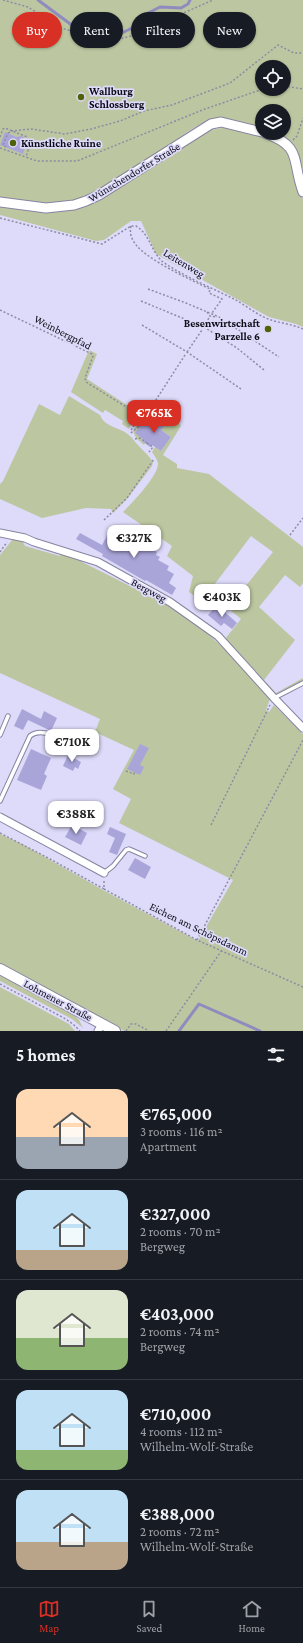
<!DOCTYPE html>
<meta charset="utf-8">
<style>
body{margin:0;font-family:"Crimson Pro",serif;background:#20242c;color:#f1f3f6;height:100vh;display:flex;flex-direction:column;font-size:15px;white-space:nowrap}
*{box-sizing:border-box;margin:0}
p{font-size:13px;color:#9ea1a6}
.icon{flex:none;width:22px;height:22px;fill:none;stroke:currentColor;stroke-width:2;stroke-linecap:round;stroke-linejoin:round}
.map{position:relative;height:1031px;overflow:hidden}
.panel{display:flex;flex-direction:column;background:#171b24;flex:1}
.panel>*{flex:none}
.top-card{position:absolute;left:12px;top:12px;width:279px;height:36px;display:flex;gap:8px}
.tools{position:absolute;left:255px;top:60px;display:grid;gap:8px}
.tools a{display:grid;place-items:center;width:36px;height:36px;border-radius:50%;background:#171b24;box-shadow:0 1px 3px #0004;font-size:20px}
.price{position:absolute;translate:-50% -34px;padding:0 9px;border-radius:8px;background:#fff;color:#222;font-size:13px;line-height:26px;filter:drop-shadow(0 1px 2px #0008)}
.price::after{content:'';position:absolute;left:50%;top:24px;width:12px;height:9px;margin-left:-6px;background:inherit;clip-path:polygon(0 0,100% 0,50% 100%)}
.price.selected{background:#d93025;color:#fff}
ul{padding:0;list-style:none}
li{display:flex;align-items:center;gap:12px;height:100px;padding:0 16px}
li+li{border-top:1px solid #363941}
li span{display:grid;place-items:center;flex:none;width:112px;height:80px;border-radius:12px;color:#555}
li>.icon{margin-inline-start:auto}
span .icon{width:48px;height:48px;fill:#fffc;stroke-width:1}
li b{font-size:17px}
h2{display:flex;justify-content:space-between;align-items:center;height:48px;padding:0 16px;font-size:17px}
.pill{padding:0 14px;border-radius:18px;background:#171b24;box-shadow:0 1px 3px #0004;font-size:14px;line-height:36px}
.pill.selected{background:#d93025;color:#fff}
.tabs{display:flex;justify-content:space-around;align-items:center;height:56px;border-top:1px solid #363941;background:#171b24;font-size:11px;color:#9ea1a6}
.tabs a{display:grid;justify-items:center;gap:2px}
.tabs .selected{color:#d93025}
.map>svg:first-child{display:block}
</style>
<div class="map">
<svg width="303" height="1031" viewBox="0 0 303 1031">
<rect width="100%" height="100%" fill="#dddafa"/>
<path fill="#bcc7a1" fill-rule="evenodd" d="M 0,0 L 303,0 L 303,170 C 298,151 296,141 276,133 L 284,133 L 284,111 L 262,111 L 262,128 C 251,125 238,120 227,119 C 200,116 176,143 154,155 C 144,162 133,167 123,174 C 111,183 96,196 82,200 C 54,207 28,202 0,198 ZM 262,67 L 284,67 L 284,89 L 262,89 Z
M 227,127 C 245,132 282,137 291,155 C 297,167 294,185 303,199 L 303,327 L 296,324 L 269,317 L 156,254 L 141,221 L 131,221 L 104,240 L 96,241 L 0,215 L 0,205 L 79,207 L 210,130 Z
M 89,350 L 97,354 L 87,379 L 130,407 L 128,410 L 135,416 L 129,429 L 122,424 L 123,421 L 105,410 L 103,413 L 71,392 Z
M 69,396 L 100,415 C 105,428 121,427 130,436 C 133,438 134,441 136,443 C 142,450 148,454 153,462 L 152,466 L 127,499 L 113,513 L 111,509 L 86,508 L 42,518 L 0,499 L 0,484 L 3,481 L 39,404 L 60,415 Z
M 147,403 C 158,409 176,415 181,426 L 163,455 L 177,464 L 177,468 L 209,474 L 303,547 L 303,583 L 300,587 L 285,575 L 259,607 L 295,640 L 264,680 L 276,693 L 303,678 L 303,681 L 275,694 L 225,639 L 241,619 L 228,608 L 273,552 L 251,536 L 202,601 L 189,592 L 193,576 L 167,556 L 172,546 L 123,512 C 132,503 159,475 158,463 C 157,459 154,455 152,452 L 155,447 L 161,451 L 171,437 L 161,430 L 167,423 L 161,418 L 155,426 L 136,433 L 143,439 L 142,441 L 145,443 L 144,445 L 136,438 L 133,431 L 143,416 L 141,413 Z
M 13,539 L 23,542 L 25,546 L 60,556 L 61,553 L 82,560 L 82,562 L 142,592 L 146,591 L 150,594 L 193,620 L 231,655 L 270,699 L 266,710 L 269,712 L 274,705 L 303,734 L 303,1031 L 124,1031 L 0,963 L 0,834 L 22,844 L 103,890 L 198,941 L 233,880 L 119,823 L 131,799 L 113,789 L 134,750 L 95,732 L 100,719 L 0,673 L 0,555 Z
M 0,974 L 72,1013 L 79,1020 L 83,1028 L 72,1019 L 0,981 Z
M 0,987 L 69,1024 L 75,1031 L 0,1031 Z"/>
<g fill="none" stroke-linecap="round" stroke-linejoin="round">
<path stroke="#908bbe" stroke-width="3" d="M 38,0 L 73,26 L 103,28 L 112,34 L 124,32 L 134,27 L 148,13 L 160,7 L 181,8 L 188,4 L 190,0
M 179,1031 L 199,1004 L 260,1031"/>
</g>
<path fill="#aaa5d9" d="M 5,132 L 16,137 L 22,136 L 25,139 L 26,144 L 23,154 L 0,145 Z
M 161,418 L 167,423 L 161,430 L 171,437 L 161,451 L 152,445 L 150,447 L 142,441 L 143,439 L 135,433 L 145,419 L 155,426 Z
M 109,532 L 119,538 L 122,534 L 127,537 L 128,536 L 157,552 L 156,555 L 160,557 L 158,560 L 169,566 L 167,570 L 174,574 L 169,583 L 176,588 L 172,595 L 146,580 L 145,581 L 102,556 L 103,554 L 76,539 L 80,533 L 102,545 Z
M 217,605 L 237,623 L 232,629 L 224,623 L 221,626 L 208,615 Z
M 22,709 L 41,719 L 44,711 L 57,718 L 51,731 L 28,720 L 23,730 L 14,726 Z
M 140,744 L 149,748 L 140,765 L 144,767 L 140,775 L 127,769 Z
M 31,749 L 51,758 L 44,774 L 47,776 L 41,790 L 17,780 Z
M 68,755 L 81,762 L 78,769 L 75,767 L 73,771 L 63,766 Z
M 72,825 L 87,833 L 81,845 L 65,837 Z
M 110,827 L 126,834 L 117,855 L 109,852 L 115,838 L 107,834 Z
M 135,858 L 151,867 L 145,879 L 128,870 Z"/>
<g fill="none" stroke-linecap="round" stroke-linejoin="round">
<g stroke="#8684a0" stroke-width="5.5">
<path id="service" d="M 274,698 L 303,683
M 0,735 L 8,716
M 0,801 L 30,736 C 41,727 58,738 70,742
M 104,873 L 113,866 L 126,850 L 129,849 L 145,856"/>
</g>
<g stroke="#8684a0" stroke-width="9">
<path id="minor" d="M 0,533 L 25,538 L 34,542 L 98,562 L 170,602 L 218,636 L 274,698 L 303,728
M 0,817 L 104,873
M 98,1031 L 102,1024"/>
</g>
<g stroke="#8684a0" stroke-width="11">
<path id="tertiary" d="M 265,133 C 303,147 291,159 303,192
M 0,202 L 46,208 L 74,205 L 86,201 L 99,195 L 211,124 L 221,122 L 262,132"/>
</g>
<g stroke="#8684a0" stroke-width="12">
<path id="secondary" d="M 0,969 L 115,1031"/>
</g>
<path stroke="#8e8ba3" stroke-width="1.5" stroke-dasharray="2 2" stroke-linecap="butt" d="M 3,0 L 28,7 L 61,28 L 108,42 L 131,36 L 213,0
M 284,86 L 303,89
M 11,131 L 31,129 L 65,134 L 91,129 L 120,121 L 144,111 L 172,105 L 230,83 L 278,45 L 294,53 L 303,53
M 0,137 L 3,129 L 5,128 L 27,137 L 30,144 L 26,157
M 293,140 L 297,136 L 303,118
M 6,147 L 3,145 L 8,133
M 0,148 L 37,161 L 77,161 L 205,109 L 263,89
M 0,218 L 102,244 L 131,226 L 136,226 C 150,234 151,252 163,262 C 185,277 210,287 234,299 C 245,305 256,314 268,319 C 279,323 292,324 303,329
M 131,226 C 129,234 132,240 137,246 C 150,261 191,280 210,289 L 209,293 L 222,299 L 212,313
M 148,289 L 186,303 L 219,317 L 279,357
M 141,301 L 204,327 L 237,348 L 264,370
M 0,310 L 92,354 L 93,356 L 85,378 L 86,382 L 136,413 L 138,419 L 130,432
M 207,312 L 210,316 L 217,317
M 142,325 L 187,352 L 241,389
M 204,327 L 210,316
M 187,352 L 202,330
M 138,416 L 152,406 L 185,355
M 135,423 L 139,426 L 145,418 L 155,425 L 159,420
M 131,433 L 139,426 L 140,427
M 135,439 L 140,438 L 147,443 L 147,442
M 147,443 L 153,447 L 149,452
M 104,520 L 127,498 L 154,459
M 290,535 L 303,518
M 0,552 L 7,542
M 126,771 L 134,774 L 134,772
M 211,825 L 270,705
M 0,833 L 52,860 L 104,889
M 104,881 L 104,889 L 197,940 L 303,987
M 197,940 L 303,740
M 0,984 L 64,1018 L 73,1024 L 80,1031
M 126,1031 L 131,1024 L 136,1024 L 149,1031
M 166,1031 L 222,950"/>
<use href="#service" stroke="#fff" stroke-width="3.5"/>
<use href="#minor" stroke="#fff" stroke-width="7"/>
<use href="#tertiary" stroke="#fff" stroke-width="9"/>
<use href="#secondary" stroke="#fff" stroke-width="10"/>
<path stroke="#8e8ba3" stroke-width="1.5" stroke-dasharray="2 2" stroke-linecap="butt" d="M 8,133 L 10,132"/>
</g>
<g fill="#506108" stroke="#dddafa" stroke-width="1.5">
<circle cx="81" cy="97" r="4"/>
<circle cx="13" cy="143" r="4"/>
<circle cx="268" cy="329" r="4"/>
</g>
<g text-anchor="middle" stroke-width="3.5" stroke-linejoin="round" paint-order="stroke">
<g font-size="11" font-weight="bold" fill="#0c0b15" stroke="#dddafa" text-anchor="start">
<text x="89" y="95">Wallburg<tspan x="89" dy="13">Schlossberg</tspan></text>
<text x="21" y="147">Künstliche Ruine</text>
<text x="260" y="327" text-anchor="end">Besenwirtschaft<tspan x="260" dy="13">Parzelle 6</tspan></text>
</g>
<g font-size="11" fill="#0c0b15" stroke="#dddafa">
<text transform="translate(134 172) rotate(-31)" y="4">Wünschendorfer Straße</text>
<text transform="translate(184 263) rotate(31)" y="4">Leitenweg</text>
<text transform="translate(63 332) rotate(27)" y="4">Weinbergpfad</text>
<text transform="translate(149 590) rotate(28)" y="4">Bergweg</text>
<text transform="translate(199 929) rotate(26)" y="4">Eichen am Schöpsdamm</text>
<text transform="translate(58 1000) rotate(28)" y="4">Lohmener Straße</text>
</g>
</g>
</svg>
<div class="tools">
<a><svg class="icon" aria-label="locate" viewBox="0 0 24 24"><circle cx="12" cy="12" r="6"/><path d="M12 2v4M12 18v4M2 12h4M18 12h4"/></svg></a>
<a><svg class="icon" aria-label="layers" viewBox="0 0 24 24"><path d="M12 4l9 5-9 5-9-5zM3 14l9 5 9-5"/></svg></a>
</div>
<b class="price selected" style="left:154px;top:434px">€765K</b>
<b class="price" style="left:134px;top:559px">€327K</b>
<b class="price" style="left:222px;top:618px">€403K</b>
<b class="price" style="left:72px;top:763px">€710K</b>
<b class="price" style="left:76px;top:835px">€388K</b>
<div class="top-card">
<a class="pill selected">Buy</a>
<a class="pill">Rent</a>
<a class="pill">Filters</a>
<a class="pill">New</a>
</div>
</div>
<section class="panel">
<h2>5 homes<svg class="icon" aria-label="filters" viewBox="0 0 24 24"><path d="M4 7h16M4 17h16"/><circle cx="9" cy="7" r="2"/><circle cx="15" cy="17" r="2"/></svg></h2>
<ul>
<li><span style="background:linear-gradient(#ffd9b3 60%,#9aa5b1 0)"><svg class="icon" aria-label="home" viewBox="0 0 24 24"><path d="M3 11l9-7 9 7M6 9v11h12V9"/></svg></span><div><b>€765,000</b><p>3 rooms · 116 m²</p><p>Apartment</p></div></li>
<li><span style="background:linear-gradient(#bfe0f5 75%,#b9a48a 0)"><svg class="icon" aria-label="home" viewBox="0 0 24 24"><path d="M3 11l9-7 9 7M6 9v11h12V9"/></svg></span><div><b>€327,000</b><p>2 rooms · 70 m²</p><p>Bergweg</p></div></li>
<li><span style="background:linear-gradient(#dfe7d0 60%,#8fb573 0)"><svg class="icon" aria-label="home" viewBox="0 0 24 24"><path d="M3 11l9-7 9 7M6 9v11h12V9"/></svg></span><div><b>€403,000</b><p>2 rooms · 74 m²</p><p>Bergweg</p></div></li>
<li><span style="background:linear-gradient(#bfe0f5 75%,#8fb573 0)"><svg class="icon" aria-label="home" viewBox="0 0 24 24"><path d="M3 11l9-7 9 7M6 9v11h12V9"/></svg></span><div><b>€710,000</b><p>4 rooms · 112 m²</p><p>Wilhelm-Wolf-Straße</p></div></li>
<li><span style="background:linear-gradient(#bfe0f5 65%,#b9a48a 0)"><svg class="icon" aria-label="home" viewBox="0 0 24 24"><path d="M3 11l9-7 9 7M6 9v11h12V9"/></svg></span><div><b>€388,000</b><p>2 rooms · 72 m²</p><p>Wilhelm-Wolf-Straße</p></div></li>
</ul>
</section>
<nav class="tabs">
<a class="selected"><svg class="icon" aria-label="map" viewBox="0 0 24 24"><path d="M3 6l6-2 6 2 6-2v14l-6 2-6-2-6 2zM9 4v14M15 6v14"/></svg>Map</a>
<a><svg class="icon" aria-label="saved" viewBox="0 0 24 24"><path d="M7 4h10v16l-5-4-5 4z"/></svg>Saved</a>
<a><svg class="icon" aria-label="home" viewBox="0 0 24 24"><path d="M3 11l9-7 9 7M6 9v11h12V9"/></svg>Home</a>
</nav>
